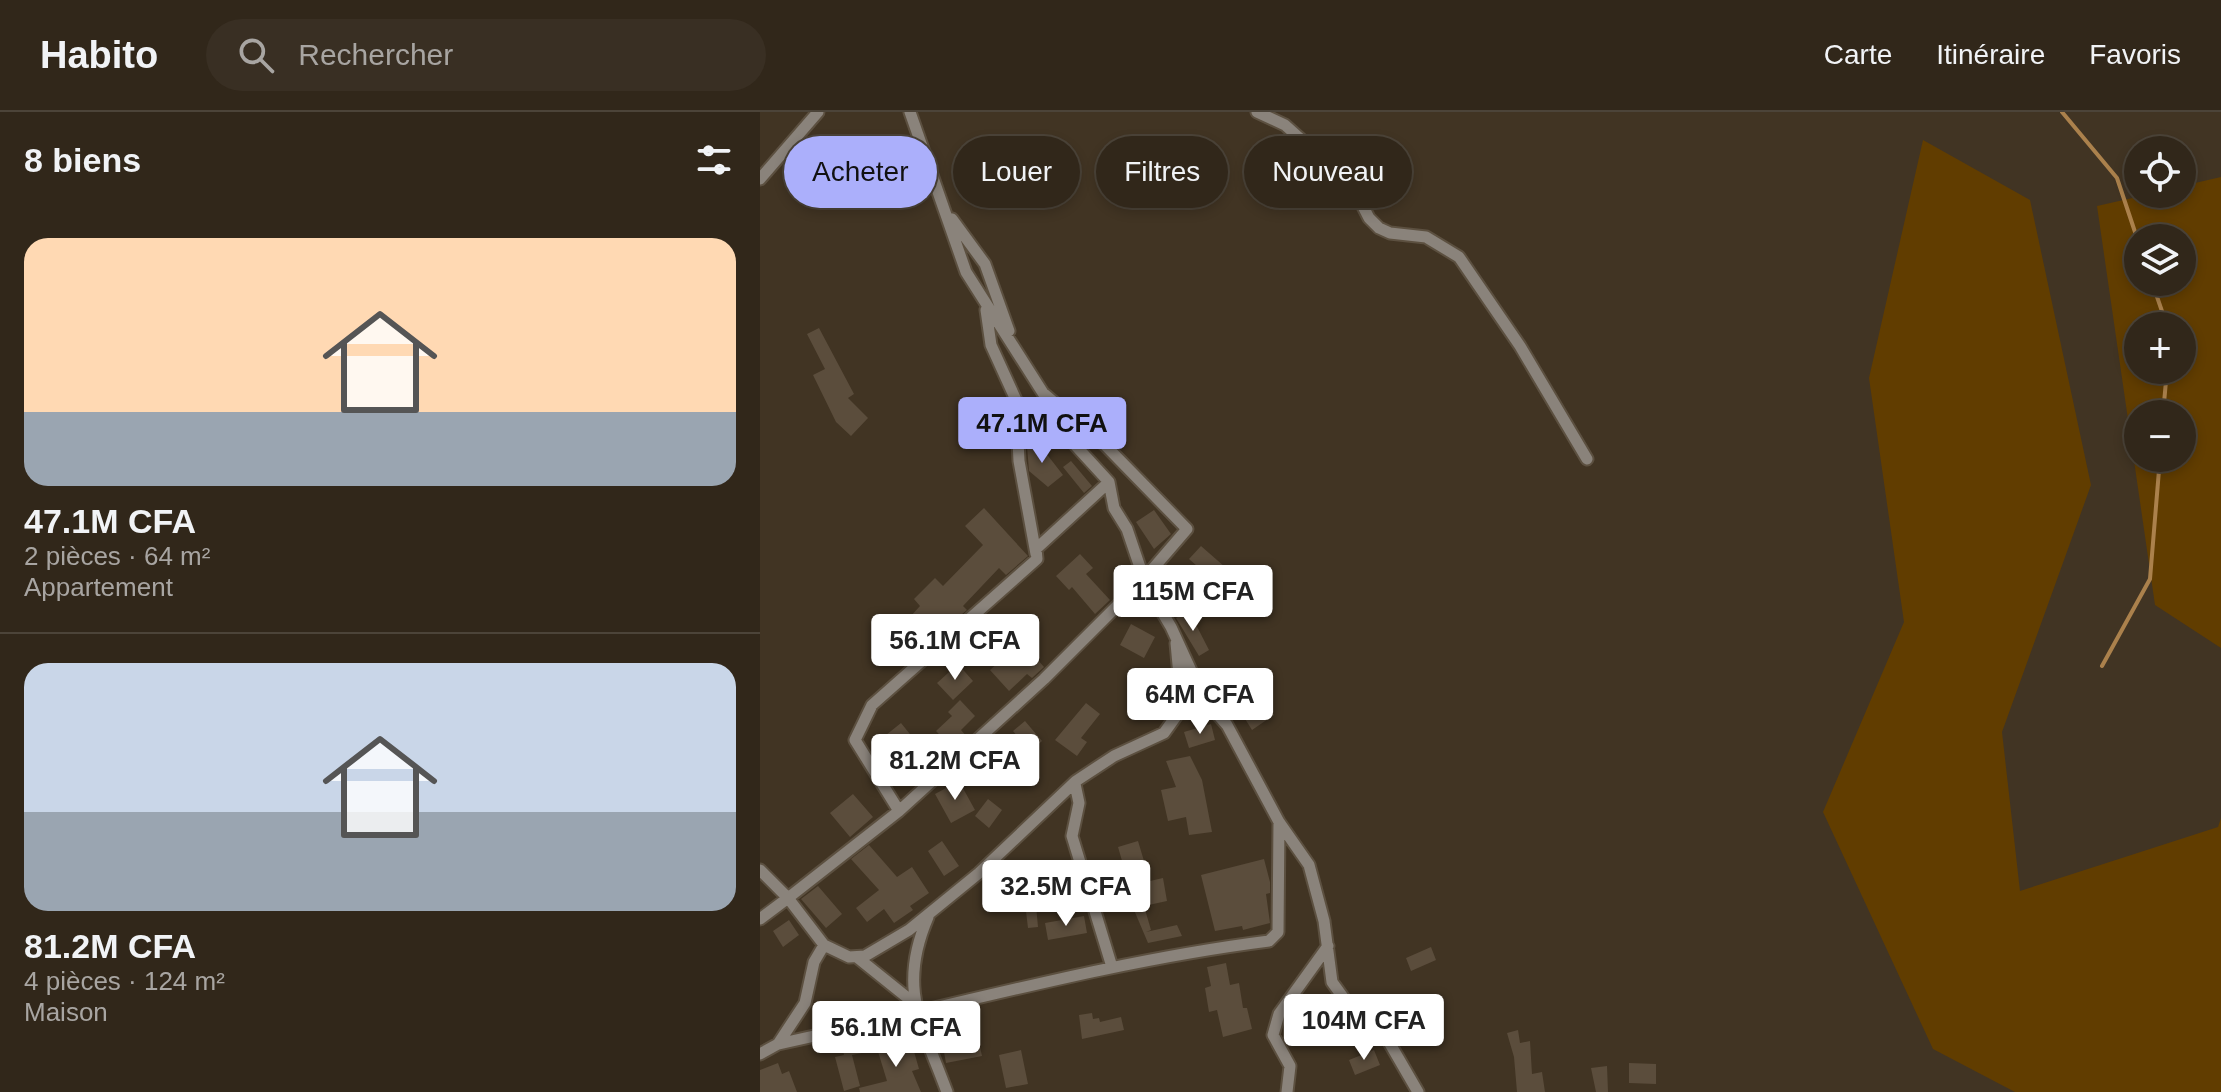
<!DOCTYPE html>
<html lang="fr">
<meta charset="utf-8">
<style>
body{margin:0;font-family:Arial,sans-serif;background:#392f23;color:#f1f3f6;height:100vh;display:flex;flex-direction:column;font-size:30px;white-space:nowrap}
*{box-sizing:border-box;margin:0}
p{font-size:26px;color:#a8a5a2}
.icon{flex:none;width:44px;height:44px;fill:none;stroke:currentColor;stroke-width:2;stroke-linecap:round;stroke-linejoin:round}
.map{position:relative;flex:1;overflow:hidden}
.side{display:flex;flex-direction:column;background:#31271a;width:760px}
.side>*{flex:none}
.guide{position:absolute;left:24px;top:24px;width:760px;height:72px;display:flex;gap:16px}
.controls{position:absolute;left:1364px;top:24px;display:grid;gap:16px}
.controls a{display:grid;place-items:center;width:72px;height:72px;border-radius:50%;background:#31271a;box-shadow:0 4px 12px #0003,0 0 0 2px #4c4439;font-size:40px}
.price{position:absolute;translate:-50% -68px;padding:0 18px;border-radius:8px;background:#fff;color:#222;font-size:26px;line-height:52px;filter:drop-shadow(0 2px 4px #0008)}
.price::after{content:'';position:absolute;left:50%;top:48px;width:24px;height:18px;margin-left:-12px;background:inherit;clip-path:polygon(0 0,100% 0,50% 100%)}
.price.active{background:#abaffb;color:#111}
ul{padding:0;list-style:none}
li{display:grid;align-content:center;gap:16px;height:424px;padding:0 24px}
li+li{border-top:2px solid #4c4439}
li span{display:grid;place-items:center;height:248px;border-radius:24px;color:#555}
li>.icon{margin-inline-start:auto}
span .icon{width:144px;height:144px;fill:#fffc;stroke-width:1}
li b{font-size:34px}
h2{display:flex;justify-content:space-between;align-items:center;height:96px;padding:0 24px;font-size:34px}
.tag{padding:0 28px;border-radius:36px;background:#31271a;box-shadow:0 4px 12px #0003,0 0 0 2px #4c4439;font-size:28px;line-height:72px}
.tag.active{background:#abaffb;color:#111}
header{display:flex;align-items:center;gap:48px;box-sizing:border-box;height:112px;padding:0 40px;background:#31271a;border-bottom:2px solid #4c4439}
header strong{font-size:38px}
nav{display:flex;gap:44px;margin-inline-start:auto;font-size:28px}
.search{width:560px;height:72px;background:#392f23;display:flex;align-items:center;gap:20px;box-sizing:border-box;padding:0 28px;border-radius:44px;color:#a8a5a2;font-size:30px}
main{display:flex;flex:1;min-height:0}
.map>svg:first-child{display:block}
</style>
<header>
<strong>Habito</strong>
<div class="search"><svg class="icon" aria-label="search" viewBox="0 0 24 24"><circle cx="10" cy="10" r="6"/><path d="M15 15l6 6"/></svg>Rechercher</div>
<nav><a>Carte</a><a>Itinéraire</a><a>Favoris</a></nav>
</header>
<main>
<section class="side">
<h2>8 biens<svg class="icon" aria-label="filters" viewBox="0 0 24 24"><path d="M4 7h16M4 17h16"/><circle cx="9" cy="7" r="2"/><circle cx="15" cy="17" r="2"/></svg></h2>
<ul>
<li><span style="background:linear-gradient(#ffd9b3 70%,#9aa5b1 0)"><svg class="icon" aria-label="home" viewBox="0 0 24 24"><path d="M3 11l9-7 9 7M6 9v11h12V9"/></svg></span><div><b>47.1M CFA</b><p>2 pièces · 64 m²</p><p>Appartement</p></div></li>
<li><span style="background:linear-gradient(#c9d6e8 60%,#9aa5b1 0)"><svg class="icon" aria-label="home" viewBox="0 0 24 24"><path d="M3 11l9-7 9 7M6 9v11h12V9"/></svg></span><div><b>81.2M CFA</b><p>4 pièces · 124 m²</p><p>Maison</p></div></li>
</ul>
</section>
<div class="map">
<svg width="1461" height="980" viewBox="0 0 1461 980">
<rect width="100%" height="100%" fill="#413423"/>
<path fill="#613d00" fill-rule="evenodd" d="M 1163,28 L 1270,88 L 1331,373 L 1242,620 L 1260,779 L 1458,715 L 1461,706 L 1461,980 L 1255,980 L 1173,937 L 1063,700 L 1144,510 L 1109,266 Z
M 1461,65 L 1461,536 L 1395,493 L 1337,94 L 1390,82 L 1422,82 L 1422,74 ZM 1378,126 L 1422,126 L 1422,170 L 1378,170 ZM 1378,214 L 1422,214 L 1422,258 L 1378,258 ZM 1378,302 L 1422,302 L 1422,346 L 1378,346 Z"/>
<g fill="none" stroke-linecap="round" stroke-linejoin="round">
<path stroke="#ab814c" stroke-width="4" d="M 1302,0 L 1357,66 L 1378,129
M 1392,170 L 1407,214
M 1403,302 L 1407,258
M 1342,554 L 1390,467 L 1400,346"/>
</g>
<path fill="#5b4d3c" d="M 59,216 L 94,282 L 88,286 L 108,306 L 91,324 L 76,310 L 53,263 L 65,257 L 47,222 Z
M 275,327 L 303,363 L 288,375 L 269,359 L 267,334 Z
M 311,349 L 332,374 L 324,381 L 303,355 Z
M 224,396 L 268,444 L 246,463 L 239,456 L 203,494 L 207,498 L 188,514 L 181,507 L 149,543 L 131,526 L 160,494 L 154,487 L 175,466 L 183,474 L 223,433 L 205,414 Z
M 394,398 L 411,422 L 394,437 L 376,410 Z
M 441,434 L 465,455 L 453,468 L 429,447 Z
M 320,442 L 333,456 L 326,462 L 350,488 L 335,502 L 312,475 L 309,478 L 296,464 Z
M 429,499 L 449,538 L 439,544 L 416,506 Z
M 243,508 L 284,555 L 272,566 L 267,562 L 249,579 L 230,558 L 248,542 L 229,522 Z
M 371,512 L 395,525 L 384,546 L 360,533 Z
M 198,552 L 213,569 L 193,588 L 177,571 Z
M 504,587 L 514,603 L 492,618 L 482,602 Z
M 200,588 L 215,604 L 201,618 L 207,625 L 193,637 L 176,619 L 192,604 L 188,600 Z
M 326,591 L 340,602 L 321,626 L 327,630 L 317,644 L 295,628 Z
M 265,609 L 282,629 L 270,639 L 253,619 Z
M 141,611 L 162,637 L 147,649 L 126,623 Z
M 451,612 L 455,628 L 429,636 L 424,620 Z
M 430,644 L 442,668 L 452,720 L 429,723 L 426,705 L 408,709 L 401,678 L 416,675 L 406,649 Z
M 199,669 L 215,698 L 191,711 L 175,682 Z
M 93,682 L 113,705 L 90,725 L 70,701 Z
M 228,687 L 242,698 L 229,716 L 215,704 Z
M 182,729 L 199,754 L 184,764 L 168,739 Z
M 378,729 L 390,769 L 403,766 L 407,789 L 384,794 L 391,818 L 386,820 L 417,813 L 422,824 L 388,831 L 374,798 L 362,800 L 360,785 L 372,783 L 358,735 Z
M 109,733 L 137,765 L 152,755 L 169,781 L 150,794 L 153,798 L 134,811 L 124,797 L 107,810 L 96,796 L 119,778 L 91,747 Z
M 504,747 L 510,770 L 510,781 L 506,782 L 510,811 L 483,818 L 482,814 L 455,819 L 441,763 Z
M 273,760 L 278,815 L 268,816 L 265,791 L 249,794 L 245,765 Z
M 58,774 L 82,802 L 66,816 L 41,787 Z
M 324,804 L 327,821 L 288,828 L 285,811 Z
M 29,808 L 39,823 L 23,835 L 13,819 Z
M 671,835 L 676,848 L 651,859 L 646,846 Z
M 466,851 L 470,873 L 479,871 L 483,896 L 487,896 L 492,917 L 463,925 L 457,898 L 449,900 L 445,876 L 451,874 L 447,855 Z
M 332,901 L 333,907 L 339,906 L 340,910 L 361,905 L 364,918 L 322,927 L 319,903 Z
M 213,902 L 222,944 L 186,951 L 181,924 L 188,923 L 185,908 Z
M 758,918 L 760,931 L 770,929 L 772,962 L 782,960 L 785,980 L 757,980 L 754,945 L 747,921 Z
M 110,924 L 112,939 L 92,943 L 100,974 L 84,979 L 75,945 L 84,943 L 81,930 Z
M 131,928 L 133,934 L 151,929 L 159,957 L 152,959 L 161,980 L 100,980 L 99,976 L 127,969 L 116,933 Z
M 261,938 L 268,972 L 246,976 L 239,943 Z
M 614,938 L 620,953 L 595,963 L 589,948 Z
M 18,951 L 22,962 L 29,959 L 37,980 L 0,980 L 0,958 Z
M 869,951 L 896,952 L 896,972 L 869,971 Z
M 847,954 L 848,980 L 836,980 L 831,956 Z"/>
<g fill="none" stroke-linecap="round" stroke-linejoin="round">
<g stroke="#5c5040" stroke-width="15">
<path id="street" d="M 150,0 L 206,160 L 283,281 L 345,333 L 427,417 L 384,467 L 284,567 L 139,699 L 28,786 L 64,833 L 89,845 L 105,844 L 149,818 L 219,761 L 316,669 L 354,644 L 404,621 L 422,596 L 416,531
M 497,0 L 525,13 L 592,73 L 609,106 L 619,116 L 630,121 L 666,125 L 699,145 L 760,234 L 827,347
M 0,67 L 58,0
M 192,107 L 225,152 L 249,219
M 226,198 L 231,233 L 256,288 L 259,349 L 276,442
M 288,289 L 316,334 L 349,370 L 354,396 L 367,417 L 386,473 L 411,515 L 444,587 L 467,613 L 519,710 L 549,753 L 564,809 L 572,870 L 585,888 L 618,911 L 658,980
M 315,672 L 319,691 L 312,724 L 352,855
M 139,699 L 95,628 L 112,593 L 277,447 L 276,437 L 349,370
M 0,758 L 28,786 L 0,807
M 168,805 C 137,877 162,912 187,980
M 98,846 L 154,891
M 18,932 L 45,891 L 54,850 L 64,833
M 0,942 L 18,932 C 182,897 343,850 509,829 L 518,820 L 519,710
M 527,980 L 530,954 L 513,923 L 519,902 L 568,834"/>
</g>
<use href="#street" stroke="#8a837b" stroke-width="11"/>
</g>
</svg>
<div class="controls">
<a><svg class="icon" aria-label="locate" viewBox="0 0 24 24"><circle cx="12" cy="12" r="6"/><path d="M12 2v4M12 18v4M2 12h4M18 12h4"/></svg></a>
<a><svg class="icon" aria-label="layers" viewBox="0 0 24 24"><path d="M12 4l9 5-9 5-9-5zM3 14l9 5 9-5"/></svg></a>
<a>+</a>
<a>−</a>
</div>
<b class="price active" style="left:282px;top:353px">47.1M CFA</b>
<b class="price" style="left:433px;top:521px">115M CFA</b>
<b class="price" style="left:195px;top:570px">56.1M CFA</b>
<b class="price" style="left:440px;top:624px">64M CFA</b>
<b class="price" style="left:195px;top:690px">81.2M CFA</b>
<b class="price" style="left:306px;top:816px">32.5M CFA</b>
<b class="price" style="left:604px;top:950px">104M CFA</b>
<b class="price" style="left:136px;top:957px">56.1M CFA</b>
<div class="guide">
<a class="tag active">Acheter</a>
<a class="tag">Louer</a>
<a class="tag">Filtres</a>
<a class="tag">Nouveau</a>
</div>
</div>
</main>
